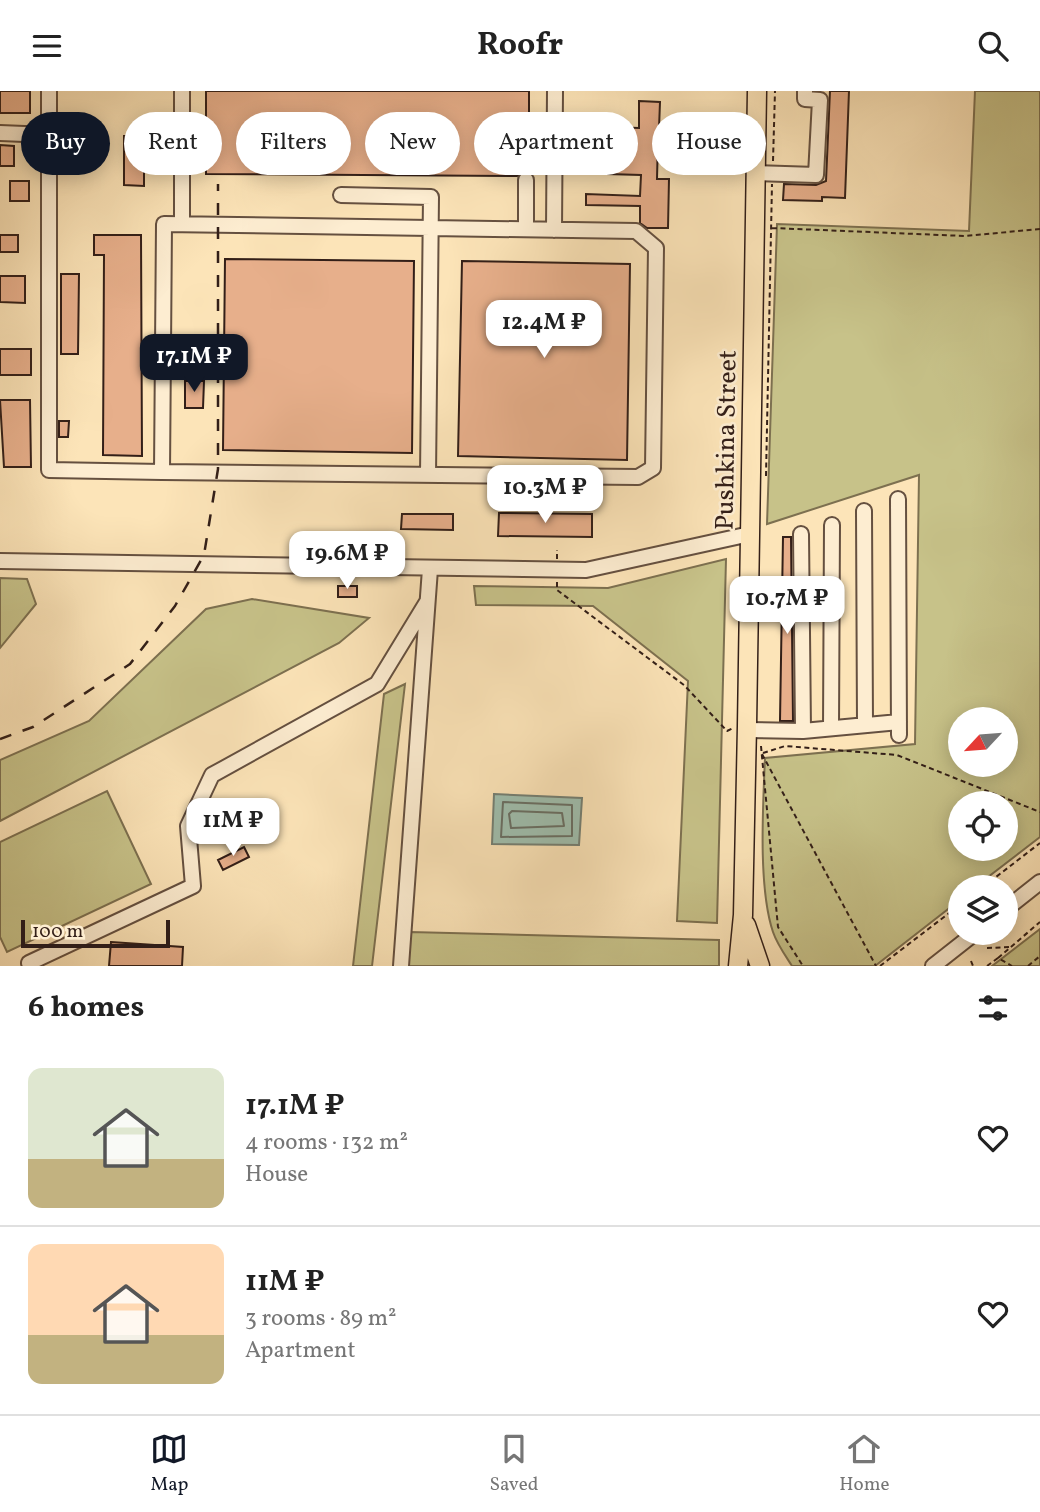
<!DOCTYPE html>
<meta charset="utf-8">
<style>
body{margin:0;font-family:Vollkorn,serif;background:#f2f2f2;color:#222;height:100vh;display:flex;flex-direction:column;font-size:26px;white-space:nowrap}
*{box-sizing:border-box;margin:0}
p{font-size:23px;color:#767676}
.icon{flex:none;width:38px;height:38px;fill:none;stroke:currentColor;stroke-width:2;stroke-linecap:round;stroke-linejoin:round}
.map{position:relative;height:875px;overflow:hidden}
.drawer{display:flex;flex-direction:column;background:#fff;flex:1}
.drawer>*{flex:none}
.hud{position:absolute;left:21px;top:21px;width:999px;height:63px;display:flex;gap:14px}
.needle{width:46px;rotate:244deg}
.buttons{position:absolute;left:948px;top:616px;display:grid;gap:14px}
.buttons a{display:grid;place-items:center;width:70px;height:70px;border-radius:50%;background:#fff;box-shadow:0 4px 18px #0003;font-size:35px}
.scale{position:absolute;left:21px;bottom:18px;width:149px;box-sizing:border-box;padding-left:7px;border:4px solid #331f18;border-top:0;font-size:19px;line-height:24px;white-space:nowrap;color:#331f18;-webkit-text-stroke:5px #fdedd1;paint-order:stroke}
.price{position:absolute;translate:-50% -60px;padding:0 16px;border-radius:14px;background:#fff;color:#222;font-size:23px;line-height:46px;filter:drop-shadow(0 2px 4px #0008)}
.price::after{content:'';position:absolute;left:50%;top:42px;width:21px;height:16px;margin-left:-10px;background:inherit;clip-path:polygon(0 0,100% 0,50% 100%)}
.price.selected{background:#111827;color:#fff}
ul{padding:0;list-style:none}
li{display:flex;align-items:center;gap:21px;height:175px;padding:0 28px}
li+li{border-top:2px solid #e0e0e0}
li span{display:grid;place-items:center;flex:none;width:196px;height:140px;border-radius:14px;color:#555}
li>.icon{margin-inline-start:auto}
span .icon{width:84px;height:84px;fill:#fffc;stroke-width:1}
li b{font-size:30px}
h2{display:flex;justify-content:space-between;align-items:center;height:84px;padding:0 28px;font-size:30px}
.chip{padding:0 24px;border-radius:32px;background:#fff;box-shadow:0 4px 18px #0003;font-size:24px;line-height:63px}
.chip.selected{background:#111827;color:#fff}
header{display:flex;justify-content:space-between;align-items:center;height:91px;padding:0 28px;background:#fff;font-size:32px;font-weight:700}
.dock{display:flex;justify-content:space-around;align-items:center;height:98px;border-top:2px solid #e0e0e0;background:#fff;font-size:19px;color:#767676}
.dock a{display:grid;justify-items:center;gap:4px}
.dock .selected{color:#111827}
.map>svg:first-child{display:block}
</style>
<header><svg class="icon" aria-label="menu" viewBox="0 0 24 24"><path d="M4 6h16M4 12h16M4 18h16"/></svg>Roofr<svg class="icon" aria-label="search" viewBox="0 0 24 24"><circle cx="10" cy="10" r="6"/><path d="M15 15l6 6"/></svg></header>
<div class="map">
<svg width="1040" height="875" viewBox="0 0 1040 875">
<rect width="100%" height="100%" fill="#fce4b8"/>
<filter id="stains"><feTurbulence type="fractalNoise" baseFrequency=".00286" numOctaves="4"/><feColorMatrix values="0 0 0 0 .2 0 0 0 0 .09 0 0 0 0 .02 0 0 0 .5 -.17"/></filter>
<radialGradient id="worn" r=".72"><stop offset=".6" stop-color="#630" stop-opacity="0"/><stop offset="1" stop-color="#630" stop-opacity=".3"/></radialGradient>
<path fill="#c7c289" stroke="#7d7050" stroke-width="2" fill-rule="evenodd" d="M 975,0 L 1040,0 L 1040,746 L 975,796 L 961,796 L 961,808 L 875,875 L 792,875 C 785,864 777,853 773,841 C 758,796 763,715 765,667 L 915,653 L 919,384 L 767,433 L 777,133 L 969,140 ZM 961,628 L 1006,628 L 1006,674 L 961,674 ZM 961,712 L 1006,712 L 1006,758 L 961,758 Z
M 726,468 L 717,832 L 677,830 L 688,590 L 593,515 L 476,514 L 474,495 L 608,497 Z
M 0,487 L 27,488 L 36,513 L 0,557 Z
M 252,508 L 369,527 L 339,552 L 0,730 L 0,669 L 89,630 L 206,518 Z
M 405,593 L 372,875 L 353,875 L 384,603 Z
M 107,700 L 151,793 L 7,861 L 0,846 L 0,751 Z
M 1040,838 L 1040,875 L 992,875 Z
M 410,841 L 719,849 L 719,875 L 407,875 Z"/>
<path fill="#9fbfaf" stroke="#747f73" stroke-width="2" d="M 494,703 L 582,707 L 579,754 L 492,753 Z"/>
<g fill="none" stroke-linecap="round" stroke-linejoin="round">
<path stroke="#696f64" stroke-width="2" d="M 503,711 L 572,714 L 572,745 L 501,746 Z
M 512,720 L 562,722 L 564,735 L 511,737 L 509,723 Z"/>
</g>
<path fill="#e7af8b" stroke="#331f18" stroke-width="2" d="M 0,0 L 30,0 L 30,22 L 0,22 Z
M 206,0 L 529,0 L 529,80 L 517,85 L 206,83 Z
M 830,0 L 849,0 L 845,107 L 822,106 L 822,110 L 783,109 L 784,93 L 816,94 L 826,90 Z
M 639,10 L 660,11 L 659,38 L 678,39 L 678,48 L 658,48 L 657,88 L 669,88 L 668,137 L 647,137 L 640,132 L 640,115 L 586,114 L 586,103 L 640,105 L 641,84 L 607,83 L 609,36 L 639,37 Z
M 124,45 L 144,45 L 144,95 L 124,94 Z
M 0,54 L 14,55 L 14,75 L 0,75 Z
M 10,90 L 29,90 L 29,110 L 10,110 Z
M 0,144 L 18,144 L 18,161 L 0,161 Z
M 94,144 L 141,144 L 142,365 L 103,364 L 104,164 L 94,164 Z
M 225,168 L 414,170 L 412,362 L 223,359 Z
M 462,170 L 630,173 L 627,369 L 458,365 Z
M 61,183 L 79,183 L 78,263 L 61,263 Z
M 0,185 L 25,185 L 25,212 L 0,211 Z
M 0,258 L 31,258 L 31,284 L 0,284 Z
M 185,290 L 204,290 L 203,317 L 185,317 Z
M 0,309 L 30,309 L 31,376 L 4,376 Z
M 59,330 L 69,330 L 68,346 L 59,346 Z
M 499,422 L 592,423 L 592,446 L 498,445 Z
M 402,423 L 453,423 L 453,439 L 401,438 Z
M 783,446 L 791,446 L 793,630 L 780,630 Z
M 338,495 L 357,495 L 357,506 L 338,506 Z
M 244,756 L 249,766 L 223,779 L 218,769 Z
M 111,851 L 183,856 L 182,875 L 109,875 Z"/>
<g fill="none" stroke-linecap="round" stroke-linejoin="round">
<g stroke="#655040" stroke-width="18">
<path id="minor" d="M 49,0 L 49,379 L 162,381
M 182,0 L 182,133
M 0,42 L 49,44
M 692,44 L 756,46
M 756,82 L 816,84 L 820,9 L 805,8 L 805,0
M 526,89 L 526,138
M 341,104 L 431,106 L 428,384
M 164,133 L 636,140 L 656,157 L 653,377 L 638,386 L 162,381 Z
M 554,139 L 555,0
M 898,408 L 899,644
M 864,420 L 865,634
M 801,443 L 803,640
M 0,470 L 586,479 L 750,443
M 831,637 L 832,434
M 746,639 L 803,640 L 899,631
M 1006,818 L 1040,791
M 29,872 L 193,795 L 188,735 L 212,684 L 377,593 L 427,511
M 401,875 L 430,478
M 933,875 L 975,842"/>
</g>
<g stroke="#331f18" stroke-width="21">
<path id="major" d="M 746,834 L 760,875
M 738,875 L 743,824 L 747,635 L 757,0"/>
</g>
<path stroke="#331f18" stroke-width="2" stroke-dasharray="5 3.5" stroke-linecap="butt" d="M 773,70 L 775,0
M 772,137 L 965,145 L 1040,138
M 766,385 L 772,93
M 557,468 L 557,459
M 557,491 L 557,499 L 684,594 L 727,640 L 733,637
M 761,655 L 778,836 L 803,875
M 763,662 L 785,655 L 897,664 L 1040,721
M 762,663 L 876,875
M 983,796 L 1040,752
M 987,857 L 1011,856
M 998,867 L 1040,831
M 971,870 L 973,875
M 880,875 L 961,813
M 987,875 L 998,867 L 1012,875
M 1028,875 L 1040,865"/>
<use href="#minor" stroke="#fdedd1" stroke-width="14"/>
<use href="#major" stroke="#fce4b8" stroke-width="18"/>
<path stroke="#331f18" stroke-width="2.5" stroke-dasharray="12 12" stroke-linecap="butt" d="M 0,648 L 33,636 L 130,573 L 175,515 L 204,464 L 218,378 L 218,93"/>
</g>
<g text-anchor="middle" stroke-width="5" stroke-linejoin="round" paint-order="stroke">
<g font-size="26" fill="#331f18" stroke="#fdedd1">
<text transform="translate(725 349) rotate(-89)" y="9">Pushkina Street</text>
</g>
</g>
<rect width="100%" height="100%" filter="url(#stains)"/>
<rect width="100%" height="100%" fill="url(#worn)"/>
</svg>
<div class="buttons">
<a><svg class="needle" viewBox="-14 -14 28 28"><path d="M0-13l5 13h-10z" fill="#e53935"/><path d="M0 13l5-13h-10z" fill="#767676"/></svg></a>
<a><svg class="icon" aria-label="locate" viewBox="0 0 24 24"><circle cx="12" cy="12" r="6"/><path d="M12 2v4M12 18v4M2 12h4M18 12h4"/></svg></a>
<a><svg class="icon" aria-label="layers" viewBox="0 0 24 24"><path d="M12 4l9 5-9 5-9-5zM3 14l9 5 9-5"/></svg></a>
</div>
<div class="scale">100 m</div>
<b class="price" style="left:544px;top:269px">12.4M ₽</b>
<b class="price selected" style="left:194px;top:303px">17.1M ₽</b>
<b class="price" style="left:545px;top:434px">10.3M ₽</b>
<b class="price" style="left:347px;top:500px">19.6M ₽</b>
<b class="price" style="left:787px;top:545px">10.7M ₽</b>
<b class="price" style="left:233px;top:767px">11M ₽</b>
<div class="hud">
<a class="chip selected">Buy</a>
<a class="chip">Rent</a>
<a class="chip">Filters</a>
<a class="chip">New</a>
<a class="chip">Apartment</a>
<a class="chip">House</a>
</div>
</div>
<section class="drawer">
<h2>6 homes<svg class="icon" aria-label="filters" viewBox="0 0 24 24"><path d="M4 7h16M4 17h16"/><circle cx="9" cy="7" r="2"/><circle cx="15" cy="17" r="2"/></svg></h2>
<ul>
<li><span style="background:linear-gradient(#dfe7d0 65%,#c2b280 0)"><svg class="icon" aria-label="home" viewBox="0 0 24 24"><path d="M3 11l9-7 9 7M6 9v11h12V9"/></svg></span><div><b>17.1M ₽</b><p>4 rooms · 132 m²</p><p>House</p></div><svg class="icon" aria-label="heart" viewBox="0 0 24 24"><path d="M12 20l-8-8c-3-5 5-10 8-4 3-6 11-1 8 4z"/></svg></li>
<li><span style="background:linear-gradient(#ffd9b3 65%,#c2b280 0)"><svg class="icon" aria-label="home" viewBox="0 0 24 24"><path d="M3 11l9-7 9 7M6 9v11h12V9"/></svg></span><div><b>11M ₽</b><p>3 rooms · 89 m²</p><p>Apartment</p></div><svg class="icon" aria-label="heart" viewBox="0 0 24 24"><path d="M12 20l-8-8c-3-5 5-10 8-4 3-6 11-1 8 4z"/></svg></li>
</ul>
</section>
<nav class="dock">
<a class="selected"><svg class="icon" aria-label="map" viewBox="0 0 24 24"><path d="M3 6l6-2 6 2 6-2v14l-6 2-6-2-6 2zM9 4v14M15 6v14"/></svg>Map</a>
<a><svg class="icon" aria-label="saved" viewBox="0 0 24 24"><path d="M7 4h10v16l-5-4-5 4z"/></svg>Saved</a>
<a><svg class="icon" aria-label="home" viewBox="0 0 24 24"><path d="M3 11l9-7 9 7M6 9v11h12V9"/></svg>Home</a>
</nav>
